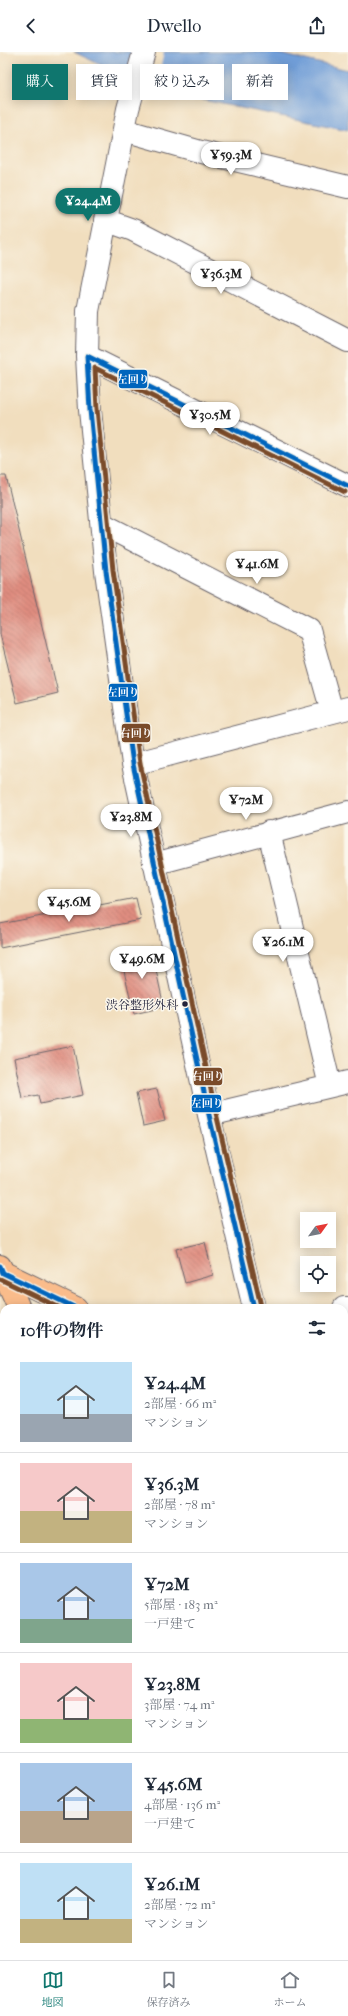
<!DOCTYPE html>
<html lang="ja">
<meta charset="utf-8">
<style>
body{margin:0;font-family:"IM FELL French Canon","Noto Serif JP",serif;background:#f6f6f7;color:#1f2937;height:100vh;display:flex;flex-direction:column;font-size:15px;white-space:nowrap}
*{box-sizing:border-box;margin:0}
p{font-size:13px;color:#747a83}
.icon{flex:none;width:22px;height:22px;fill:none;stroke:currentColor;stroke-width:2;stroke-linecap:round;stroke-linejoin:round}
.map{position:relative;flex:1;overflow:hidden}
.sheet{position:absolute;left:0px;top:1252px;width:348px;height:656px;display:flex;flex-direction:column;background:#fff;border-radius:12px 12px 0 0;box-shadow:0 2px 10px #0003}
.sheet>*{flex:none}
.banner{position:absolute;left:12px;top:12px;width:324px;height:36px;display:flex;gap:8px}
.needle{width:26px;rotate:57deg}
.fabs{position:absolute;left:300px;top:1160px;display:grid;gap:8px}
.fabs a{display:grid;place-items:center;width:36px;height:36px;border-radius:0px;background:#fff;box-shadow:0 2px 10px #0003;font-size:20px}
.price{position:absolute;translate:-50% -34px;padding:0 9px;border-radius:14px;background:#fff;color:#222;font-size:13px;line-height:26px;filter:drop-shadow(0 1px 2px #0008)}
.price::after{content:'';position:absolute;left:50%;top:24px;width:12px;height:9px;margin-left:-6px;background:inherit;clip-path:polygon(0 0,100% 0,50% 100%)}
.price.on{background:#0f766e;color:#fff}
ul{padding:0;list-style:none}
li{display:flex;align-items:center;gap:12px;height:100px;padding:0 20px}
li+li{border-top:1px solid #e0e1e3}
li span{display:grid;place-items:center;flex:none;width:112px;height:80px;border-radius:0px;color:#555}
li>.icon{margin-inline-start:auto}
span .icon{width:48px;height:48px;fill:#fffc;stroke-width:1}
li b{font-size:17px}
h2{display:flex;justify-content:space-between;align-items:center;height:48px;padding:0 20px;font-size:17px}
.tag{padding:0 14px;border-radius:0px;background:#fff;box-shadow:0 2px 10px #0003;font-size:14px;line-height:36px}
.tag.on{background:#0f766e;color:#fff}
header{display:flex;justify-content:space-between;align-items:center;height:52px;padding:0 20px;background:#fff;font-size:18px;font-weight:600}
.tab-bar{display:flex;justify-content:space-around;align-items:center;height:56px;border-top:1px solid #e0e1e3;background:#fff;font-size:11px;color:#747a83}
.tab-bar a{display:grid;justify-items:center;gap:2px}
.tab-bar .on{color:#0f766e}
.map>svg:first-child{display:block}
</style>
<header><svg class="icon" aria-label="back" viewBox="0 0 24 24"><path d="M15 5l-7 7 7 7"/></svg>Dwello<svg class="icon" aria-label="share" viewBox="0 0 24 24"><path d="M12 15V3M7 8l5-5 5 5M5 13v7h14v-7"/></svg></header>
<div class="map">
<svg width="348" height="1908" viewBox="0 0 348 1908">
<defs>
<pattern id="building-back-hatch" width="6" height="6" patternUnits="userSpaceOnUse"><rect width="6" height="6" fill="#e08d80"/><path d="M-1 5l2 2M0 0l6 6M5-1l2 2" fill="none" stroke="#b5736a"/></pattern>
</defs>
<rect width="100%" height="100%" fill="#fbf7ec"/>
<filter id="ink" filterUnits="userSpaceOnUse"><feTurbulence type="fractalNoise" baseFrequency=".025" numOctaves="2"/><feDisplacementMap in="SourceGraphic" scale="8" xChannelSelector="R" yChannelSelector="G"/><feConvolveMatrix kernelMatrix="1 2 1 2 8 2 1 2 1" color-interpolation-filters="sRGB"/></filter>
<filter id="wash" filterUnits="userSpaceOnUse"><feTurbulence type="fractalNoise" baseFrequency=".012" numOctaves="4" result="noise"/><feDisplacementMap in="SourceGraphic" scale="16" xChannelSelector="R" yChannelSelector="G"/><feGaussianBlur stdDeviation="0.9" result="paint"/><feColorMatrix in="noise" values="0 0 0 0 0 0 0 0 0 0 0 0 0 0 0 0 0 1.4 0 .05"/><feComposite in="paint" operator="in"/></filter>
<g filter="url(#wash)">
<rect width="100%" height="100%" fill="#f1debe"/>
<path fill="#f5cfdb" d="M 4,1489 L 4,1904 L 84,1904 L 85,1908 L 0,1908 L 0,1491 Z"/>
<path fill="#6f9dd7" stroke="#486089" d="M 74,0 L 272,0 L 348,18 L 348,78 L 203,48 L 164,37 L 103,14 Z"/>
<path fill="#f1debe" d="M 132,0 L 164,0 L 156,36 L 127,25 Z"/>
<g id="blocks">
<path fill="url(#building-back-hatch)" d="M 0,424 L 6,424 L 58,641 L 17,651 L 0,582 Z
M 136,846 L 141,868 L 0,896 L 0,872 Z
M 151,895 L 164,955 L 134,962 L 120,902 Z
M 73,994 L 83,1043 L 40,1052 L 38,1043 L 22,1046 L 14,1006 Z
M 157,1037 L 165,1069 L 143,1074 L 136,1041 Z
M 205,1190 L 213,1223 L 185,1231 L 176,1197 Z"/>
</g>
</g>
<g filter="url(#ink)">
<use href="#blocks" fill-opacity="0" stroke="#6a6469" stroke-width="1"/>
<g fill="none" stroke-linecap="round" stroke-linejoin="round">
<g stroke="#6a6469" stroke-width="24">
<path id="minor" d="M 144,0 L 128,57 L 88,259 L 87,304 L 90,358 L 106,519 L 133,712 L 209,1063 L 254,1256
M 124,78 L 201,100 L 348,135
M 105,168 L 133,178 L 348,289
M 87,304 L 348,434
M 102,472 L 309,578 L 332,660
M 133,712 L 348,656
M 269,780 L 330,1034
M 154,812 L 348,760
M 209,1063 L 348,1030
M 344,1256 L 348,1256
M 0,1478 L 4,1476
M 344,1646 L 348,1663"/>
</g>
<g stroke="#6a6469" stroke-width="24">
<path id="major" d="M 0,1214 L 19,1256
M 321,1904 L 323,1908"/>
</g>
<g stroke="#6a6469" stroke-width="24">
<path id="highway" d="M 0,1219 L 76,1256
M 344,1389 L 348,1391"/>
</g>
<use href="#minor" stroke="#fff" stroke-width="22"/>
<use href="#major" stroke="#fabc8b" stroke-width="22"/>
<use href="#highway" stroke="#fabc8b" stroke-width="22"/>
<g stroke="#fbf7ec" stroke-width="8">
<path id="bus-1" d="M 0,1214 L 3,1221 L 76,1256
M 254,1256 L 209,1063 L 133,712 L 106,519 L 90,358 L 87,304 L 348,434"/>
</g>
<g stroke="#fbf7ec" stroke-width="8">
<path id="bus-2" d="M 0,1227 L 60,1256
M 261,1254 L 216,1061 L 140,711 L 113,518 L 97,357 L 95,316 L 345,440"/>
</g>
<use href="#bus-1" stroke="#0065bd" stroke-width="5"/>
<use href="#bus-2" stroke="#7a4b2a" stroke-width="5"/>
</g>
</g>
<circle fill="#22223b" stroke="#fbf7ec" stroke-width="1.5" cx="185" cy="952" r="3.5"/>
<g text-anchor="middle" stroke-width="3" stroke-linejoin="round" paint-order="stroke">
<g font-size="12" fill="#22223b" stroke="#fbf7ec" text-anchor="end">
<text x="178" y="957">渋谷整形外科</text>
</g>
</g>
<g stroke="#fbf7ec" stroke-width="1.5">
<rect x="118" y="317" width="30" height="20" rx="4" fill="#0065bd"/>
<rect x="108" y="631" width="30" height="19" rx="4" fill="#0065bd"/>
<rect x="121" y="671" width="30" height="20" rx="4" fill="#7a4b2a"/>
<rect x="193" y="1015" width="30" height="19" rx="4" fill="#7a4b2a"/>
<rect x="191" y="1042" width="31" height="19" rx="4" fill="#0065bd"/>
</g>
<g font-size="11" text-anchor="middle" font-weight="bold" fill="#fff">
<text x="133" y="331">左回り</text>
<text x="123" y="644">左回り</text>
<text x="136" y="685">右回り</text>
<text x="208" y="1028">右回り</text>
<text x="207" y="1055">左回り</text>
</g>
</svg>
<div class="fabs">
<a><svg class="needle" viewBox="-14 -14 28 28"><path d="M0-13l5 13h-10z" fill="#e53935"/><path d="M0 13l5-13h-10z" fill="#747a83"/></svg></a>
<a><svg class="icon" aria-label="locate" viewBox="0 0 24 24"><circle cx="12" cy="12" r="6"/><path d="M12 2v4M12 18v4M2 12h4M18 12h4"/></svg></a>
</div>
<b class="price" style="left:231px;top:124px">¥59.3M</b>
<b class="price on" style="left:88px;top:170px">¥24.4M</b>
<b class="price" style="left:221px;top:243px">¥36.3M</b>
<b class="price" style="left:210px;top:384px">¥30.5M</b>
<b class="price" style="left:257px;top:533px">¥41.6M</b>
<b class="price" style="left:246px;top:769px">¥72M</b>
<b class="price" style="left:131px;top:786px">¥23.8M</b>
<b class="price" style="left:69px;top:871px">¥45.6M</b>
<b class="price" style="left:283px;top:911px">¥26.1M</b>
<b class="price" style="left:142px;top:928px">¥49.6M</b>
<div class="banner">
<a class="tag on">購入</a>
<a class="tag">賃貸</a>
<a class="tag">絞り込み</a>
<a class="tag">新着</a>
</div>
<section class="sheet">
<h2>10件の物件<svg class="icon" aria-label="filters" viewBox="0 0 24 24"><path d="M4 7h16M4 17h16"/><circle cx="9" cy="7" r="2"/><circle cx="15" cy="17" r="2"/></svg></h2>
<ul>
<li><span style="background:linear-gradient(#bfe0f5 65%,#9aa5b1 0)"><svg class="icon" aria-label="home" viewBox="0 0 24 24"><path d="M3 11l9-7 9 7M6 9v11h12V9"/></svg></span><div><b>¥24.4M</b><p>2部屋 · 66 m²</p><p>マンション</p></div></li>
<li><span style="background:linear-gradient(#f6c9c9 60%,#c2b280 0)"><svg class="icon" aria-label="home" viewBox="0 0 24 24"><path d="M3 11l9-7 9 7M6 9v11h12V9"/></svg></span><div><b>¥36.3M</b><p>2部屋 · 78 m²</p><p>マンション</p></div></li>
<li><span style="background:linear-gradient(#a9c7e8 70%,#7fa58c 0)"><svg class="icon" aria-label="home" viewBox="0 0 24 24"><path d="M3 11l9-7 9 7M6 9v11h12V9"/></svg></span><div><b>¥72M</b><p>5部屋 · 183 m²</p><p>一戸建て</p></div></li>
<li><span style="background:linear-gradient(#f6c9c9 70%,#8fb573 0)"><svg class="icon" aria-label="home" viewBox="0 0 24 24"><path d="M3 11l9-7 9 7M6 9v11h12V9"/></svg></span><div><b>¥23.8M</b><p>3部屋 · 74 m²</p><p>マンション</p></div></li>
<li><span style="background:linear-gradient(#a9c7e8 60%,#b9a48a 0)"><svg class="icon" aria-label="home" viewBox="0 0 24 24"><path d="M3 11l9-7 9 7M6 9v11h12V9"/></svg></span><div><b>¥45.6M</b><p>4部屋 · 136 m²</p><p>一戸建て</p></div></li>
<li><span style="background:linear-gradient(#bfe0f5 70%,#c2b280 0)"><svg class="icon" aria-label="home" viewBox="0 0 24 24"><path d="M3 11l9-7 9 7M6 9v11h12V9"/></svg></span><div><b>¥26.1M</b><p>2部屋 · 72 m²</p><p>マンション</p></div></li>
</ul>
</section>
</div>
<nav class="tab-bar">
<a class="on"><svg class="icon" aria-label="map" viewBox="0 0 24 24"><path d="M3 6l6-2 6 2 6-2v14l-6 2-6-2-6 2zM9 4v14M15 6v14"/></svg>地図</a>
<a><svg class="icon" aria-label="saved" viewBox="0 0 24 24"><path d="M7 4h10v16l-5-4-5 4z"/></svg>保存済み</a>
<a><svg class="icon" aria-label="home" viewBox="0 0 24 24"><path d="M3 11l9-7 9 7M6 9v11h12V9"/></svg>ホーム</a>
</nav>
